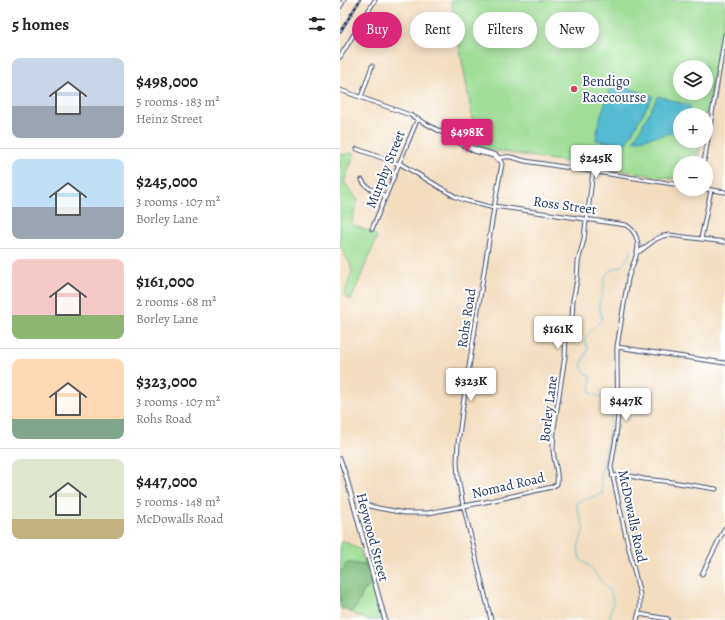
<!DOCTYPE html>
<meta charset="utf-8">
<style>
body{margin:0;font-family:Alegreya,serif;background:#f2f2f2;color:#222;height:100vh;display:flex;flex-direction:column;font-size:15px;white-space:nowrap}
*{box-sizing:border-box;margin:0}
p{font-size:13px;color:#767676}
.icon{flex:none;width:22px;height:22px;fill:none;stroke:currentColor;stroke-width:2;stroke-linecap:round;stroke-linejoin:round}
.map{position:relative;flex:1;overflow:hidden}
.side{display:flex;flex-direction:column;background:#fff;width:340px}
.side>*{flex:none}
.top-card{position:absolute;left:12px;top:12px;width:313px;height:36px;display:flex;gap:8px}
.controls{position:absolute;left:333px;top:60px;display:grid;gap:8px}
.controls a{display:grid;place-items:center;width:40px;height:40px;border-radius:50%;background:#fff;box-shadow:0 2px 10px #0003;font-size:20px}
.price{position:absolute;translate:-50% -34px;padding:0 9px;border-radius:4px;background:#fff;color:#222;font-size:13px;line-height:26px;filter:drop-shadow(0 1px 2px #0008)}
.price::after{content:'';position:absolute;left:50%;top:24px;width:12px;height:9px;margin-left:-6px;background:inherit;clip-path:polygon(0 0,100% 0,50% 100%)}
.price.current{background:#db2777;color:#fff}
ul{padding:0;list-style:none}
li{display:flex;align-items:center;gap:12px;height:100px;padding:0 12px}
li+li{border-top:1px solid #e0e0e0}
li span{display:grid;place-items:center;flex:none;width:112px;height:80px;border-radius:8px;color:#555}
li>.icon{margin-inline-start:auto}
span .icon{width:48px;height:48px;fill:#fffc;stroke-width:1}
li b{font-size:17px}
h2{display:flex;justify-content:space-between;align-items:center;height:48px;padding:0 12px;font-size:17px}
.tag{padding:0 14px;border-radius:18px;background:#fff;box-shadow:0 2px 10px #0003;font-size:14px;line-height:36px}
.tag.current{background:#db2777;color:#fff}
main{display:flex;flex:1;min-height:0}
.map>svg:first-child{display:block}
</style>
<main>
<section class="side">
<h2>5 homes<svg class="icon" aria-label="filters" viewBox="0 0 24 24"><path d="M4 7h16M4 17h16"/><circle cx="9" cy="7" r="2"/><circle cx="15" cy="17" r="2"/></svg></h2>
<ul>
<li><span style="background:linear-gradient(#c9d6e8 60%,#9aa5b1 0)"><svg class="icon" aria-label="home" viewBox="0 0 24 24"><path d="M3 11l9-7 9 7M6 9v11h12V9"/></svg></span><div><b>$498,000</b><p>5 rooms · 183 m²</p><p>Heinz Street</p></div></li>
<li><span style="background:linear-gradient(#bfe0f5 60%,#9aa5b1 0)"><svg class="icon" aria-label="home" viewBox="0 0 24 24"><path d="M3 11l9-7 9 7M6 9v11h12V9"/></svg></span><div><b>$245,000</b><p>3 rooms · 107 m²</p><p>Borley Lane</p></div></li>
<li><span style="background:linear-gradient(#f6c9c9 70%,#8fb573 0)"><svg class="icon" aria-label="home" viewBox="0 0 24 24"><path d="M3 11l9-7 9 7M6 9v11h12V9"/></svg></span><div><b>$161,000</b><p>2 rooms · 68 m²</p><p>Borley Lane</p></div></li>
<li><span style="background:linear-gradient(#ffd9b3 75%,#7fa58c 0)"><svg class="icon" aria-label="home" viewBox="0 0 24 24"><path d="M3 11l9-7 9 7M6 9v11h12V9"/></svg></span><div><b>$323,000</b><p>3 rooms · 107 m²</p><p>Rohs Road</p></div></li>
<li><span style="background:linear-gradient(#dfe7d0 75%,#c2b280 0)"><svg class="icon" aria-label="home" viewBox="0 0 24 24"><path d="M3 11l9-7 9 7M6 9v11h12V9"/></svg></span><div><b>$447,000</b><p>5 rooms · 148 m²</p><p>McDowalls Road</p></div></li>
</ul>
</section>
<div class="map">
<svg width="385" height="620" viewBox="0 0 385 620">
<rect width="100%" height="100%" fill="#fff"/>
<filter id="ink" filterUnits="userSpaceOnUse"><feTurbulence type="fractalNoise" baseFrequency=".025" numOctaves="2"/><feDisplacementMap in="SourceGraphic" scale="8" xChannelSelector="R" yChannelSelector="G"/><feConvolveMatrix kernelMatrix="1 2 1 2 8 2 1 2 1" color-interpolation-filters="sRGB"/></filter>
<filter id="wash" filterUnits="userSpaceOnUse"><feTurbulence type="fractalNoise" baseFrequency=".012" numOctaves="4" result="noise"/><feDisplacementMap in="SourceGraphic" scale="16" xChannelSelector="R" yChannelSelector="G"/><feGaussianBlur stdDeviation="0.9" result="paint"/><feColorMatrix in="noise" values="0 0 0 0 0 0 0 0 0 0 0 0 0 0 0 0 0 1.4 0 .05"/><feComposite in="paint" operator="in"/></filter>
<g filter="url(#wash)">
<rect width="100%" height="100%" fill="#f2ddbf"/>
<path fill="#9ede95" stroke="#5c867a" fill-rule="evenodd" d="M 111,0 L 385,0 L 385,13 L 366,115 L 340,115 L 340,141 L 361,141 L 357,160 L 353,163 L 340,163 L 340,173 L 333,179 L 139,148 L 137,138 L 127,137 L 133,130 L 138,120 L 132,119 L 131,110 ZM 340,67 L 366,67 L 366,93 L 340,93 Z
M 11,153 L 15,153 L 4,182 L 18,200 L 11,224 L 35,234 L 37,237 L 11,300 L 4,294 L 12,272 L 10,264 L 0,246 L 0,154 L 4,155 Z
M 1,542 L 6,542 L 20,550 L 26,565 L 19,565 L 9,563 L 4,569 L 0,572 L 0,543 Z
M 32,586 L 42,620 L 27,620 L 10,612 C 25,604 16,591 32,586 Z"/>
<path fill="#7ebd7e" stroke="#4c766e" d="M 7,563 C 11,562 21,565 26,565 L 32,586 C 16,591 25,604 10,612 L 0,608 L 0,572 L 4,569 L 5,565 Z"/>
<path fill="#54bbd2" stroke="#387598" d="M 343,60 L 364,65 L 363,67 L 341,67 Z
M 272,83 L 313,96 L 285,145 L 256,140 L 259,121 Z
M 318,96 L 350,106 L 349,115 L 340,115 L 340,134 L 333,133 L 294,141 Z"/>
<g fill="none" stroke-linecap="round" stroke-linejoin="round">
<path stroke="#54bbd2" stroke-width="1" d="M 271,620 L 270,617 L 273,602 L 271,593 L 249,566 L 240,559 L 238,547 L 244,529 L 237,507 L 237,502 L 262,494 L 261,474 L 268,440 L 271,417 L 272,401 C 265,397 257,397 250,393 L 251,377 L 242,369 L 242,363 L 248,349 L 245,340 L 248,334 L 260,322 L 262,319 L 259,305 L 264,287 L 264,279 L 267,274 L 271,270 L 282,266 L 289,256 L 292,248"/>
</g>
</g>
<g filter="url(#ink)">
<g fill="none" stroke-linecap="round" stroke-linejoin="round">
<g stroke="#3b496d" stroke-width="5">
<path id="minor" d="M 0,7 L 4,0
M 0,57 L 35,0
M 0,90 L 70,115 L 105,134
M 21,97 L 32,66
M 103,133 L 136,149 L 156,155 L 159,158 L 162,164 L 154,208 L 123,405 L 118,443 L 117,461 L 118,477 L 122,500 L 151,620
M 116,141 L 134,151 L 154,156 L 158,160
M 17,149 L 59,164
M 157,159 C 169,154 174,158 185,161 L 340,185
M 59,163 L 116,197 L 127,201 L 154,208
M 363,163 L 365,157 L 385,35
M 22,180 C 26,189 37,192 46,196
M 366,189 L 385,192
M 154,206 L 286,225 C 295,230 300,242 297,252 C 295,262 290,270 288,279 L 277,347 L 277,366 L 278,415 L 276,437 L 271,467 L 285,532 L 300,595 L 300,608 L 297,620
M 247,220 L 253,171
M 32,229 L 78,118
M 361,239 L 371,190
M 297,252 L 300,251 L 316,239 L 323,236 L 329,235 L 385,242
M 277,347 L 385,363
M 272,476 L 285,475 L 304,479 L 332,482 L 376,489
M 25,504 L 29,506 L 38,508 L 65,513 L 88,513 L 150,501 L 212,487 L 217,484 C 219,471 213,460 213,448 C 213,441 214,435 214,428 L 225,356 L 226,335 L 232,318 L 233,300 L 237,280 L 238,262 L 244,239 L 246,220
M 362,574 L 385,528
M 299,614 L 328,619"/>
</g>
<g stroke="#3b496d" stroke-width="5.5">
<path id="major" d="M 0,459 L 6,476 L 45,620"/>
</g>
<use href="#minor" stroke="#fff" stroke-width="3"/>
<use href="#major" stroke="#fff" stroke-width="3.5"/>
<g stroke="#1b2f5e" stroke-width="2.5">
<path id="rail" d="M 0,32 L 20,0"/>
</g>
<use href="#rail" stroke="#fff" stroke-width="1" stroke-dasharray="3" stroke-linecap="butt"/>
</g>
</g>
<circle fill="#d1495b" stroke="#fff" stroke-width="1.5" cx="234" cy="89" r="4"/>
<g text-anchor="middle" stroke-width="4" stroke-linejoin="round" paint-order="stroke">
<g font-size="14" fill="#1b2f5e" stroke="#fff" text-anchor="start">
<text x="242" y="86">Bendigo<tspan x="242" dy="16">Racecourse</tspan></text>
</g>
<g font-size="14" fill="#1b2f5e" stroke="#fff">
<text transform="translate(45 169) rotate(-68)" y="5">Murphy Street</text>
<text transform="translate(225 205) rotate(8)" y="5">Ross Street</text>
<text transform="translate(126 318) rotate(-81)" y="5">Rohs Road</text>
<text transform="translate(208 409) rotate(-83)" y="5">Borley Lane</text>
<text transform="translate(168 485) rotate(-13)" y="5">Nomad Road</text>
<text transform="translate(293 516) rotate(78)" y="5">McDowalls Road</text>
<text transform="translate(33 537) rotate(75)" y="5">Heywood Street</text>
</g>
</g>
</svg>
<div class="controls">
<a><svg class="icon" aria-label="layers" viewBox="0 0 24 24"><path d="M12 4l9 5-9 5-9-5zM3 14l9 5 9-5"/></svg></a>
<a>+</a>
<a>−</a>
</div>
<b class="price current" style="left:127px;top:153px">$498K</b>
<b class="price" style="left:256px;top:179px">$245K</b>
<b class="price" style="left:218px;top:350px">$161K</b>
<b class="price" style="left:131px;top:402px">$323K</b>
<b class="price" style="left:286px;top:422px">$447K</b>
<div class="top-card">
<a class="tag current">Buy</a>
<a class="tag">Rent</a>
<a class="tag">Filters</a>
<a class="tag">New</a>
</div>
</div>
</main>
